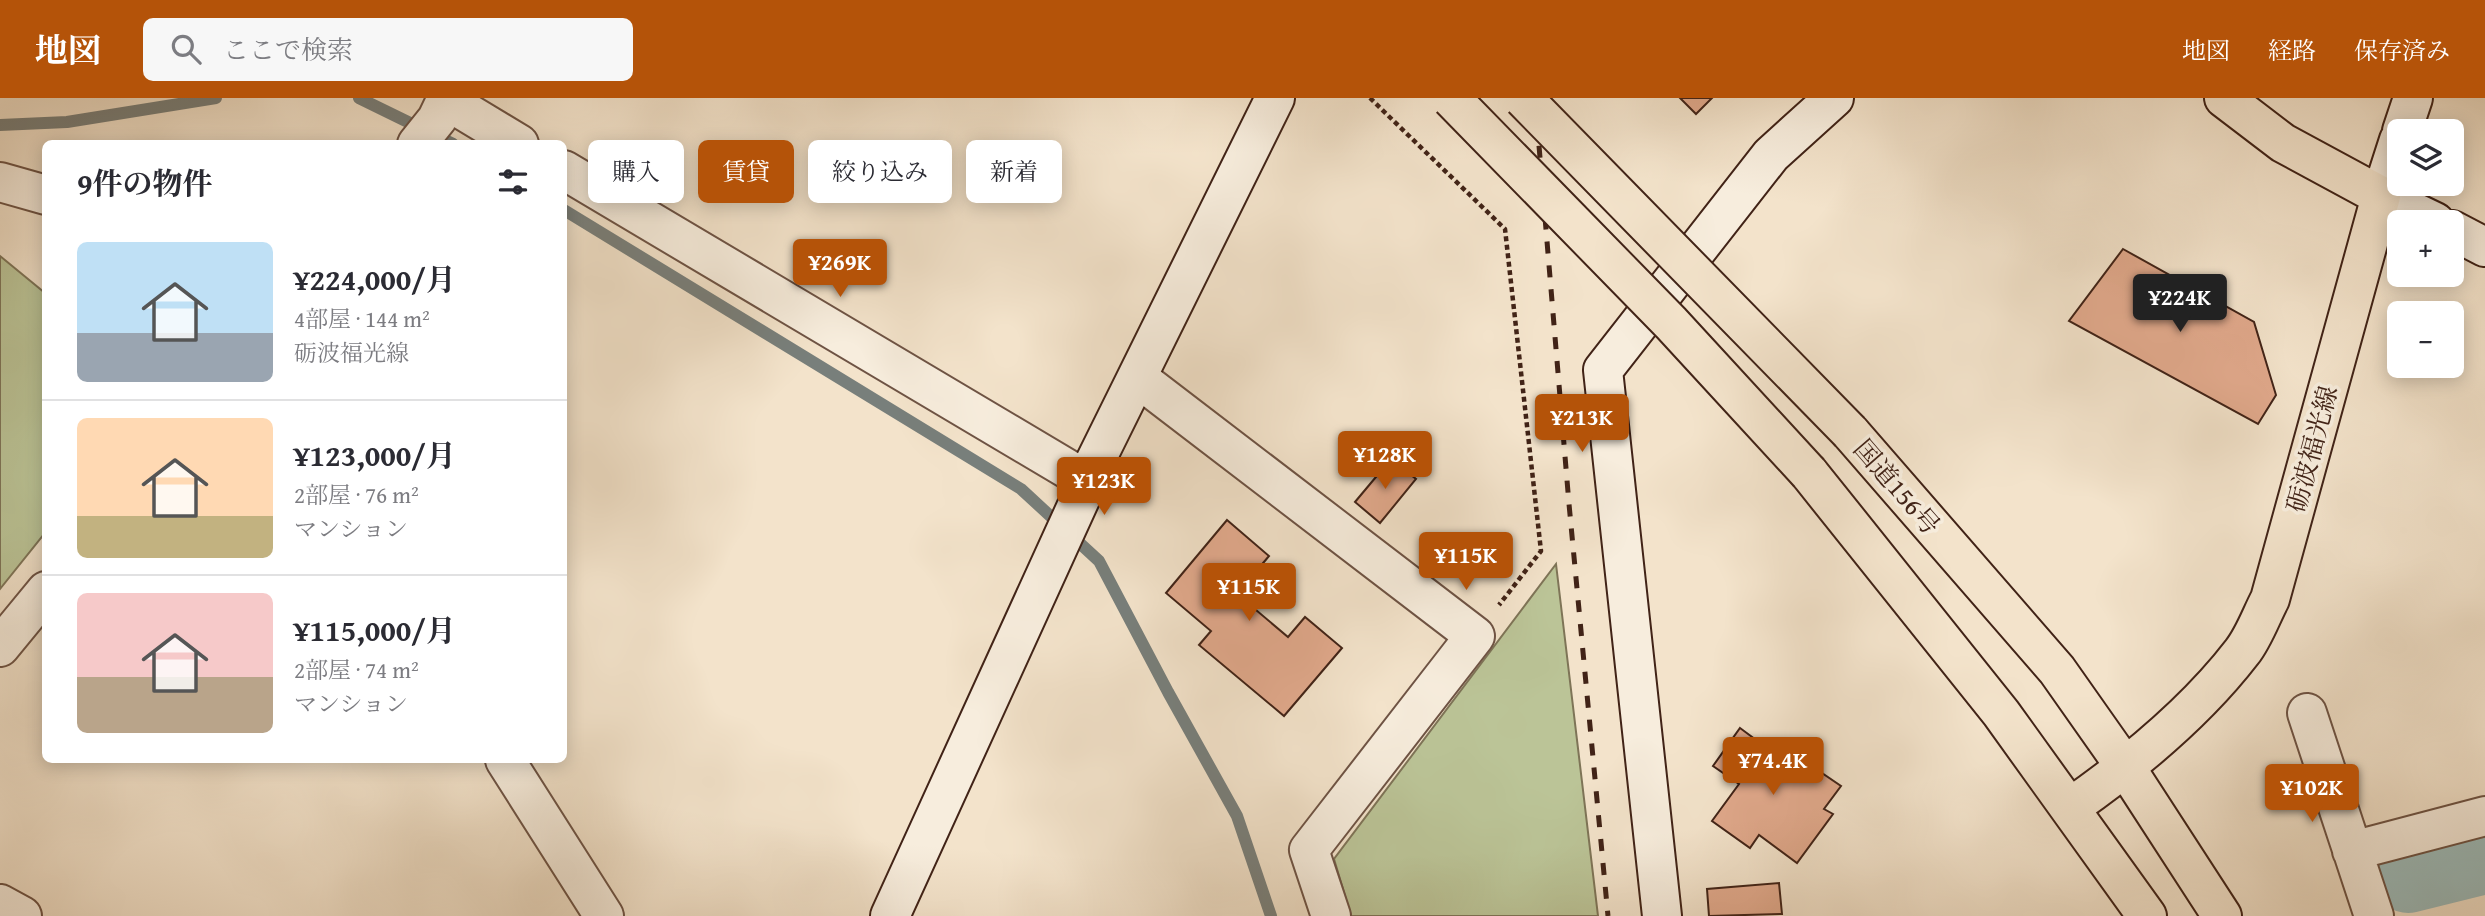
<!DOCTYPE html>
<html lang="ja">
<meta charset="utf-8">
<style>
body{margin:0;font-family:"Gentium Book Plus","Noto Serif JP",serif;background:#f7f7f7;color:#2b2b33;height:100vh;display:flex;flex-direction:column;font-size:26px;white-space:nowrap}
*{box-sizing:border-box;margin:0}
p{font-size:23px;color:#7c7c81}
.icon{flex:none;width:38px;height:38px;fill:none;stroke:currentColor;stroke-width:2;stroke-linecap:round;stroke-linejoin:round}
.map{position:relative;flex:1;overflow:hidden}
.sheet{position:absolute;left:42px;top:42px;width:525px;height:623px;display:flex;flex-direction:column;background:#fff;border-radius:10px;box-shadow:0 4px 18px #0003}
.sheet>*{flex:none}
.hud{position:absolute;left:588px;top:42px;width:665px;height:63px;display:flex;gap:14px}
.tools{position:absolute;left:2387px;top:21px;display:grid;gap:14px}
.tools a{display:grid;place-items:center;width:77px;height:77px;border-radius:10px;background:#fff;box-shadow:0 4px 18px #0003;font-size:35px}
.price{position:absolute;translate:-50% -60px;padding:0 16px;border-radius:7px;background:#b45309;color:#fff;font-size:23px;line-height:46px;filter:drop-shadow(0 2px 4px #0008)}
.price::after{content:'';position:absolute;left:50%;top:42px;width:21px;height:16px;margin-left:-10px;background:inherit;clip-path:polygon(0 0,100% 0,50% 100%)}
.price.active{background:#222;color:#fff}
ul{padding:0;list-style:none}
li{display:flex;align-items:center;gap:21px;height:175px;padding:0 35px}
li+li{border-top:2px solid #e1e1e2}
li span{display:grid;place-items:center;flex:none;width:196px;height:140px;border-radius:10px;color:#555}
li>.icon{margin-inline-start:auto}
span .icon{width:84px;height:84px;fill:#fffc;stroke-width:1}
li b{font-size:30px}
h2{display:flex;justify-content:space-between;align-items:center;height:84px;padding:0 35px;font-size:30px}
.chip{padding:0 24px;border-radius:10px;background:#fff;box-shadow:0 4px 18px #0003;font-size:24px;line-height:63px}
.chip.active{background:#b45309;color:#fff}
header{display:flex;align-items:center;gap:42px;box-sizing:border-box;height:98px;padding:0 35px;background:#b45309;color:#fff}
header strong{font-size:33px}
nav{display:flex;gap:38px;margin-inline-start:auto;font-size:24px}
.search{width:490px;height:63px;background:#f7f7f7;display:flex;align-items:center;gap:18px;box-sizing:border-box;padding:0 24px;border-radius:10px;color:#7c7c81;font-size:26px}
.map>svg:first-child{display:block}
</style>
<header>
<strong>地図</strong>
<div class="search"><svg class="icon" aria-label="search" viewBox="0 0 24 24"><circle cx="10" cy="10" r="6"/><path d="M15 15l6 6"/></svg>ここで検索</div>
<nav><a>地図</a><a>経路</a><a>保存済み</a></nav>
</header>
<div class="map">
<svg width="2485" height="818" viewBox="0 0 2485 818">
<rect width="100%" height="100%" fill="#f3e3cb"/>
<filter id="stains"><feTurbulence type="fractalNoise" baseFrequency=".00286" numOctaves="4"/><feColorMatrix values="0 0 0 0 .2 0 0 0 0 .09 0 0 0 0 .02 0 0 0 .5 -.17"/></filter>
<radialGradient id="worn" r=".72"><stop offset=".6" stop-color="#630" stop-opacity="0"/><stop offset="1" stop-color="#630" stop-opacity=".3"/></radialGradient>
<path fill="#bbc497" stroke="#7e7457" stroke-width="2" d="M 0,158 L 45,195 L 45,435 L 0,491 Z
M 1556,466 L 1598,818 L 1351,818 L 1334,761 Z"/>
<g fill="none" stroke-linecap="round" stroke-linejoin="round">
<path stroke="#787f7b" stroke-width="12" d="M 359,0 L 453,46
M 0,27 L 67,24 L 216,0
M 564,112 L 1021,391 L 1099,463 L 1168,594 L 1237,718 L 1271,818"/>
<path stroke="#9dbdbd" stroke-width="70" d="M 2408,780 L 2485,761"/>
</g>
<path fill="#e1a98c" stroke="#412317" stroke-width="2" d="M 1680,0 L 1712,0 L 1696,16 Z
M 2123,151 L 2254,224 L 2276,297 L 2258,326 L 2069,223 Z
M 1391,361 L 1416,381 L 1380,425 L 1355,404 Z
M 1227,422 L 1269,458 L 1237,496 L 1288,539 L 1305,519 L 1342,550 L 1284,618 L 1199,547 L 1211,533 L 1166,495 Z
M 1740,630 L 1787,665 L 1794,656 L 1841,688 L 1824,711 L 1833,716 L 1797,765 L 1759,737 L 1750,750 L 1712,723 L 1739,686 L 1713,668 Z
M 1779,785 L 1782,816 L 1709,818 L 1707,791 Z"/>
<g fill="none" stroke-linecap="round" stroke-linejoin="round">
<g stroke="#6e5344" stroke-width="42">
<path id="street" d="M 446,2 L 519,46
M 417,46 L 437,21 L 447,0
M 564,72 L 1086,382
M 0,84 L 46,97
M 1138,280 L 1475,538 L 1309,752 L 1331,818
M 0,549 L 46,493
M 2307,615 L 2374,818
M 505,662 L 604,818
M 2352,753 L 2485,718
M 0,806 L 22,818"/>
</g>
<g stroke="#412317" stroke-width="42">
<path id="secondary" d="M 2402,33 L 2413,0
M 2399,42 L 2381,98 L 2435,124
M 2452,132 L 2485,149
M 890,818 L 1081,399 L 1086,382 L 1275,0
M 1662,818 L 1603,272 L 1771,57 L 1834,0"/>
</g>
<g stroke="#412317" stroke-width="42">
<path id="primary" d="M 2071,709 C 2134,665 2195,615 2242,554 C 2254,539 2261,518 2270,501 L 2381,98 L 2283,45 L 2224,0"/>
</g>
<g stroke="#412317" stroke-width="42">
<path id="highway" d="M 1850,334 L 2057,572 L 2126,670 L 2222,818
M 1809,375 L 2001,615 L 2147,818"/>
</g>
<path stroke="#412317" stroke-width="4.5" stroke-dasharray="5 3.5" stroke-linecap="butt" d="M 1370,0 L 1505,131 L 1541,453 L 1499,507"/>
<use href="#street" stroke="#f7eddd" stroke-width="38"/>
<use href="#secondary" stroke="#f7eddd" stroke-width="38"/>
<use href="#primary" stroke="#f3e3cb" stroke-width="38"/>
<use href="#highway" stroke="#f3e3cb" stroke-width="38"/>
<path stroke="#412317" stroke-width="5" stroke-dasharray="12 12" stroke-linecap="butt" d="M 1535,0 L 1569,406 L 1608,818"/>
<g stroke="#412317" stroke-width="42" stroke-linecap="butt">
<path id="highway-bridge" d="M 1451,0 L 1671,225 L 1809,375
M 1523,0 L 1850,334"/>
</g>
<use href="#highway-bridge" stroke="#f3e3cb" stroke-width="38"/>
</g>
<g text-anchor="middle" stroke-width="7" stroke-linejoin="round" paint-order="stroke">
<g font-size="26" fill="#412317" stroke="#f7eddd">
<text transform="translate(2312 351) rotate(-75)" y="9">砺波福光線</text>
<text transform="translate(1897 389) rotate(49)" y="9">国道156号</text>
</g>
</g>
<rect width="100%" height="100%" filter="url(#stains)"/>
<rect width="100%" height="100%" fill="url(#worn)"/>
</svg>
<div class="tools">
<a><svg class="icon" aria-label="layers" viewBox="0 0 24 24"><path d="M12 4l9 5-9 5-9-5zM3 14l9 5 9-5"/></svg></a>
<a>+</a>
<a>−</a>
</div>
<b class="price" style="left:840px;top:201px">¥269K</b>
<b class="price active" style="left:2180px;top:236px">¥224K</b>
<b class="price" style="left:1582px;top:356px">¥213K</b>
<b class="price" style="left:1385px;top:393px">¥128K</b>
<b class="price" style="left:1104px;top:419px">¥123K</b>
<b class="price" style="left:1466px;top:494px">¥115K</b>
<b class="price" style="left:1249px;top:525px">¥115K</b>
<b class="price" style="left:1773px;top:699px">¥74.4K</b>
<b class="price" style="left:2312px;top:726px">¥102K</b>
<div class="hud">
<a class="chip">購入</a>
<a class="chip active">賃貸</a>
<a class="chip">絞り込み</a>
<a class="chip">新着</a>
</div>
<section class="sheet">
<h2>9件の物件<svg class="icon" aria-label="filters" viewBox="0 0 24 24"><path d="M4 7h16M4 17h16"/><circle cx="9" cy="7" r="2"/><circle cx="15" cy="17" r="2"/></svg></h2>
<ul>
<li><span style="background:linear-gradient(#bfe0f5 65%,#9aa5b1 0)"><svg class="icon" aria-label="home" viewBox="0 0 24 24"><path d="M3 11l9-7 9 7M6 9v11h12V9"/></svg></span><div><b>¥224,000/月</b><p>4部屋 · 144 m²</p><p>砺波福光線</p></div></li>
<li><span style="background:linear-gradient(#ffd9b3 70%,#c2b280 0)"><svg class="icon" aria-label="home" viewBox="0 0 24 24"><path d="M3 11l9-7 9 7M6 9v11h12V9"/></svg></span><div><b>¥123,000/月</b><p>2部屋 · 76 m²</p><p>マンション</p></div></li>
<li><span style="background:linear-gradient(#f6c9c9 60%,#b9a48a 0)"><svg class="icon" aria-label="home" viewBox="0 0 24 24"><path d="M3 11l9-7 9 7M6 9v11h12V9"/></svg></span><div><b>¥115,000/月</b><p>2部屋 · 74 m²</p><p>マンション</p></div></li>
</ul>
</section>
</div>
